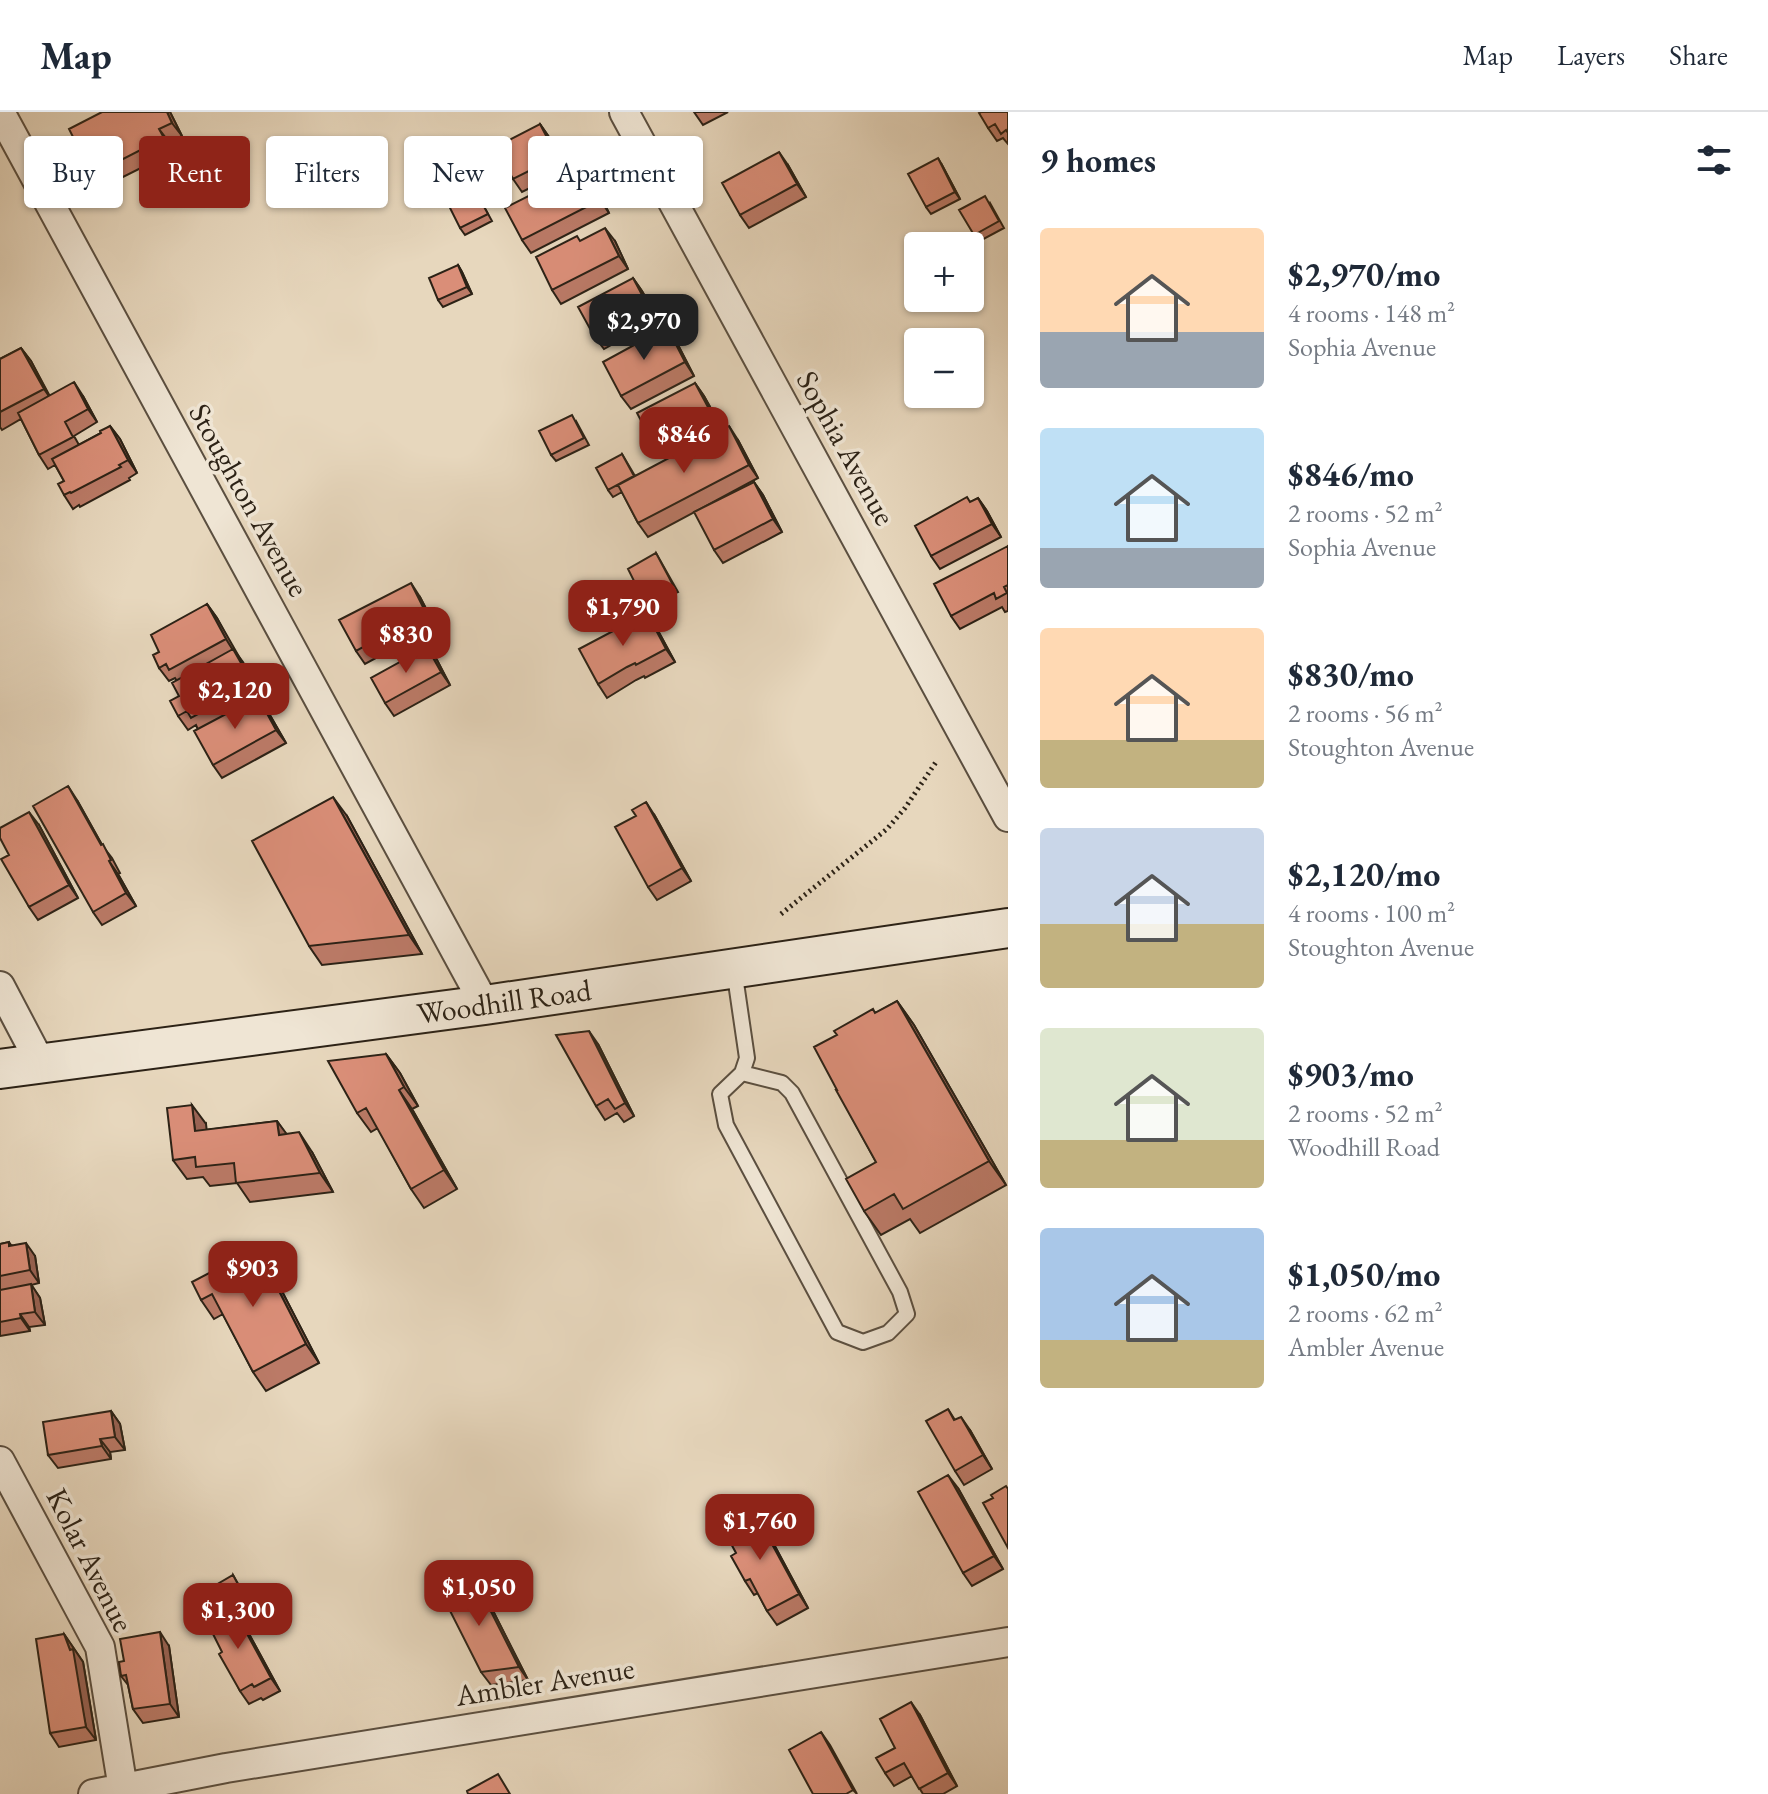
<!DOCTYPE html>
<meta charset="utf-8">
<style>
body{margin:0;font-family:"EB Garamond",serif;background:#f2f2f3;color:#1f2937;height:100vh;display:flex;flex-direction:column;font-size:30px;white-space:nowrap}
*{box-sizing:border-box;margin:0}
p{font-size:26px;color:#747a83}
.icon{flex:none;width:44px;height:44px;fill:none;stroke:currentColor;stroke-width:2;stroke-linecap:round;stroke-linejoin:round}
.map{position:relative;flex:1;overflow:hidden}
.sheet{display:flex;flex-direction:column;background:#fff;width:760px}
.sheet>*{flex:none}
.hud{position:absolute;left:24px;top:24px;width:760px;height:72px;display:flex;gap:16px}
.controls{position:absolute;left:904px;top:120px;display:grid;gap:16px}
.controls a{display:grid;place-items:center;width:80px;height:80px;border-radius:8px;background:#fff;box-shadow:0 2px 6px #0004;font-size:40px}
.price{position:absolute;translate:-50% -68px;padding:0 18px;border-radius:16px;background:#8f2418;color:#fff;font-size:26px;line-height:52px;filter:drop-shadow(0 2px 4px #0008)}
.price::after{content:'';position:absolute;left:50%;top:48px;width:24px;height:18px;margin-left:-12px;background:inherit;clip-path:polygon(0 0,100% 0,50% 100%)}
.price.current{background:#222;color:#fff}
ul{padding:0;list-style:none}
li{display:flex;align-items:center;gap:24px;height:200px;padding:0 32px}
li span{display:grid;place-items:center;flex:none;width:224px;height:160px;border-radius:8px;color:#555}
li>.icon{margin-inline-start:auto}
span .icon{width:96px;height:96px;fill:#fffc;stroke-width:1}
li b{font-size:34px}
h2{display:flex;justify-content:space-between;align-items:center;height:96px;padding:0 32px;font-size:34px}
.chip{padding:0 28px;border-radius:8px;background:#fff;box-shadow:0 2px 6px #0004;font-size:28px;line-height:72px}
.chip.current{background:#8f2418;color:#fff}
header{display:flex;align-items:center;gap:48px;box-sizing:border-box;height:112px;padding:0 40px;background:#fff;border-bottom:2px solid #e0e1e3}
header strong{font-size:38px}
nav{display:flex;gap:44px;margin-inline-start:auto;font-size:28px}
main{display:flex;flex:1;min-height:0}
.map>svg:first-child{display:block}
</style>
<header>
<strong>Map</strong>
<nav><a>Map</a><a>Layers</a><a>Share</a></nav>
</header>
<main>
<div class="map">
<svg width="1008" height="1682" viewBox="0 0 1008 1682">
<rect width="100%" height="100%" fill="#e7d7bd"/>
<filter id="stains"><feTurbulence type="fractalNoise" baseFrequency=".0025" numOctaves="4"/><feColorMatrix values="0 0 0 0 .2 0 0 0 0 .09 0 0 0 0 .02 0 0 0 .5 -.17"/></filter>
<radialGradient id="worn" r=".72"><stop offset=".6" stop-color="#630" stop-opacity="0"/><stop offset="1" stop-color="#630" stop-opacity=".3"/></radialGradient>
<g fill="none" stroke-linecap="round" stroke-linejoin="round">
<g stroke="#5b4f40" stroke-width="18">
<path id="lane" d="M 734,857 L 747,946 L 742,961 L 720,982 L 726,1013 L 837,1220 L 863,1230 L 888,1221 L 907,1202 L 900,1180 L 792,981 L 782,971 L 742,961"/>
</g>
<g stroke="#5b4f40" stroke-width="32">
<path id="street" d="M 0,0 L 485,893
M 624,0 L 1008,705
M 0,874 L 41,952
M 0,1349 L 100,1535 L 123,1677
M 93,1682 L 226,1656 L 1008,1530"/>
</g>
<g stroke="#2c2216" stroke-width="42">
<path id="secondary" d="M 0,957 L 485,893 L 1008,816"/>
</g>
<path stroke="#2c2216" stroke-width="5" stroke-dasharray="2 4" stroke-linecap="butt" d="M 781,802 L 887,717 L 905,696 L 936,650"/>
<use href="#lane" stroke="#efe5d4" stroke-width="14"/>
<use href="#street" stroke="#efe5d4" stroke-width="28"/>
<use href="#secondary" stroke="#efe5d4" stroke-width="38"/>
</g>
<path fill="#bb7a67" stroke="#2c2216" stroke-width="2" d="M 102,0 L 170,0 L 182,24 L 169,30 L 173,40 L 101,76 L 92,63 Z
M 694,0 L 728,0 L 703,13 Z
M 1008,0 L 1008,32 L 1003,26 L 997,29 L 988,16 Z
M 540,12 L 549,25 L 566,58 L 522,80 L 513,67 Z
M 788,53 L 806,85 L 749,116 L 740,103 Z
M 942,53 L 960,87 L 931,102 L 926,95 Z
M 584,56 L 593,70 L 609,101 L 531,141 L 522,128 Z
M 476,80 L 492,109 L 465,123 L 460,116 Z
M 990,91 L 1004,116 L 978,130 L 974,123 Z
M 615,129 L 628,157 L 561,192 L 552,178 Z
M 458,153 L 462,160 L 472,182 L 443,195 L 438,188 Z
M 633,166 L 642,179 L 658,207 L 604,237 L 594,224 Z
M 667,215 L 676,229 L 694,264 L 631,297 L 621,284 Z
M 21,236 L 31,249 L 49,284 L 83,284 L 97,310 L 74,324 L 79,333 L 101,321 L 110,314 L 120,327 L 137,361 L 129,366 L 130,368 L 80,395 L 79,393 L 73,397 L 64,383 L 64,369 L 55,353 L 48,357 L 39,343 L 21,307 L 2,318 L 0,315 L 0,247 Z
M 695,271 L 704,284 L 719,311 L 661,341 L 651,328 Z
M 576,309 L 589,333 L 556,349 L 551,343 Z
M 738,328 L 758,366 L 648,425 L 638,411 L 622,380 L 613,385 L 608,378 L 622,342 L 635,364 Z
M 754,370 L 763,383 L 782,420 L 723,451 L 714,438 Z
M 978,386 L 987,399 L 1001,425 L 940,457 L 931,444 L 971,390 Z
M 1008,434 L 1008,499 L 1005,500 L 1002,495 L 960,517 L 951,504 Z
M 656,441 L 678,480 L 648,493 L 643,487 Z
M 420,485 L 435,514 L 365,552 L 356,539 Z
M 207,492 L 217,506 L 234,538 L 243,550 L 262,585 L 259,587 L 267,598 L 286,631 L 222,666 L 213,653 L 196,613 L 188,618 L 178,604 L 179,584 L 177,569 L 175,566 L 169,569 L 159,556 L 159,540 Z
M 647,501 L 656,515 L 675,550 L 645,566 L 644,564 L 636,568 L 607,586 L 598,572 Z
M 427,535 L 437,548 L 450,573 L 394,604 L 385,591 Z
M 77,688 L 102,733 L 112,746 L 120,761 L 118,762 L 136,794 L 102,813 L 93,800 Z
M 347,704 L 422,842 L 322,853 L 309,834 Z
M 655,704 L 691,769 L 657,788 L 648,775 Z
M 39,713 L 78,786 L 38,808 L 29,795 L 9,743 Z
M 897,889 L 914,913 L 1006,1073 L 920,1121 L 910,1107 L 881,1123 L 864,1099 L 876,1050 L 837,978 L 876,901 Z
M 598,932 L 634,1004 L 624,1010 L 617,1001 L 605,1008 L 596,994 Z
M 386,942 L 400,961 L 418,994 L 412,997 L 457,1077 L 424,1096 L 411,1077 L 378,1016 L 371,1020 L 357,1001 Z
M 277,1009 L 286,1022 L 312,1040 L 333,1080 L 250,1090 L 237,1071 L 210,1074 L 203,1065 L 187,1067 L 173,1048 L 206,1012 L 206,1018 Z
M 9,1130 L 11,1133 L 35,1144 L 39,1171 L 31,1173 L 40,1186 L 45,1213 L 29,1215 L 30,1219 L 0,1224 L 0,1132 Z
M 257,1136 L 270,1156 L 319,1251 L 266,1279 L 253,1260 L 223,1202 L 214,1207 L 201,1188 Z
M 948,1297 L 955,1308 L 970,1318 L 992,1357 L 964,1373 L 955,1359 Z
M 111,1299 L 120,1312 L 125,1338 L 110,1340 L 111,1347 L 58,1356 L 48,1343 Z
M 958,1376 L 1003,1457 L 972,1474 L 963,1461 Z
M 762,1410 L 808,1496 L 777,1513 L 767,1499 L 758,1481 L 754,1483 L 745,1469 L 736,1441 L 734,1414 Z
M 233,1463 L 253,1498 L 238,1506 L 248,1520 L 280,1579 L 263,1588 L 261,1586 L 249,1592 L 240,1579 L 222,1540 Z
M 474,1466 L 483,1479 L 528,1568 L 491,1573 L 481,1560 Z
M 64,1522 L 83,1550 L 96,1628 L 59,1635 L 50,1621 Z
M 169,1534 L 179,1605 L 143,1611 L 133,1597 L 128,1573 L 121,1564 Z
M 920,1603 L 957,1674 L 943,1682 L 923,1682 L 912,1664 L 894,1674 L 885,1661 L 895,1636 Z"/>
<path fill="#996354" stroke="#2c2216" stroke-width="2" d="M 167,0 L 170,0 L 182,24 L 172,11 Z
M 540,12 L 549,25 L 566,58 L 557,45 Z
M 159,17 L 169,30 L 173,40 L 164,26 Z
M 779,40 L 788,53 L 806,85 L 797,72 Z
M 938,46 L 942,53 L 960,87 L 955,80 Z
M 584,56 L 593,70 L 609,101 L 600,88 Z
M 605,116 L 615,129 L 628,157 L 619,144 Z
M 458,153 L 462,160 L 472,182 L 467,175 Z
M 633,166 L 642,179 L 658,207 L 648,194 Z
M 667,215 L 676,229 L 694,264 L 685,250 Z
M 21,236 L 31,249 L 53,290 L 44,277 Z
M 74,270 L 83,284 L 97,310 L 88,297 Z
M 695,271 L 704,284 L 719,311 L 709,297 Z
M 110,314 L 120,327 L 137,361 L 128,348 Z
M 729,314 L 738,328 L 758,366 L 749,353 Z
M 754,370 L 763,383 L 782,420 L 773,407 Z
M 978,386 L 987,399 L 1001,425 L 992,412 Z
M 411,471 L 420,485 L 435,514 L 426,501 Z
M 207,492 L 217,506 L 262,585 L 226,527 Z
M 647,501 L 656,515 L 675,550 L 666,537 Z
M 427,535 L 437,548 L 450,573 L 441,560 Z
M 258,585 L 267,598 L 286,631 L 276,618 Z
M 68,674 L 77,688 L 110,747 L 101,733 Z
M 333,685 L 347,704 L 422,842 L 409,823 Z
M 646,690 L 655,704 L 691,769 L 682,756 Z
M 29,700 L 39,713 L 78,786 L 69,773 Z
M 109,749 L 118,762 L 136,794 L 126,781 Z
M 897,889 L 914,913 L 1006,1073 L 989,1049 Z
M 589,919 L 598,932 L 634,1004 L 625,991 Z
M 386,942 L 400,961 L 418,994 L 404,975 Z
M 399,978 L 412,997 L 457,1077 L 444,1058 Z
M 192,993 L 206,1012 L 209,1038 L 195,1019 Z
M 277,1009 L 291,1028 L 279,1023 Z
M 299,1020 L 312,1040 L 333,1080 L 320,1061 Z
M 26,1131 L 35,1144 L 39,1171 L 30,1158 Z
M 257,1136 L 270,1156 L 319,1251 L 306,1232 Z
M 31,1172 L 40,1186 L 45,1213 L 35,1200 Z
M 20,1202 L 29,1215 L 30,1219 L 21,1206 Z
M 111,1299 L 120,1312 L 125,1338 L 115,1325 Z
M 961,1305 L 970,1318 L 992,1357 L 983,1343 Z
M 100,1327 L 110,1340 L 111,1347 L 102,1334 Z
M 948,1363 L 958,1376 L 1003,1457 L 994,1444 Z
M 753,1397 L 762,1410 L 808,1496 L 799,1482 Z
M 474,1466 L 483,1479 L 528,1568 L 519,1555 Z
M 239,1507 L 248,1520 L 280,1579 L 271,1566 Z
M 160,1520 L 169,1534 L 179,1605 L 170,1592 Z
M 64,1522 L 83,1550 L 96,1628 L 86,1615 L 70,1538 Z
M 911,1590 L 920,1603 L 957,1674 L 948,1661 Z
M 821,1620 L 830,1633 L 857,1682 L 853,1678 Z"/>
<path fill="#da8e78" stroke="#2c2216" stroke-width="2" d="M 102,0 L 167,0 L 172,11 L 159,17 L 164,26 L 92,63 L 69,17 Z
M 981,0 L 1008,0 L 1008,21 L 1006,18 L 1001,22 L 995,12 L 988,16 L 979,1 Z
M 540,12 L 557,45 L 513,67 L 496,35 Z
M 779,40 L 797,72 L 740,103 L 722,71 Z
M 938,46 L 955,80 L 926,95 L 908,62 Z
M 584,56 L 600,88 L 522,128 L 505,96 Z
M 476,80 L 488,102 L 460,116 L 449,94 Z
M 985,84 L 999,109 L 974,123 L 959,98 Z
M 605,116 L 619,144 L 552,178 L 536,145 L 577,124 L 580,129 Z
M 458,153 L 467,175 L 438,188 L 429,166 Z
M 633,166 L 648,194 L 594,224 L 578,195 Z
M 667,215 L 685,250 L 621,284 L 603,250 Z
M 21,236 L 44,277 L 0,300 L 0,247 Z
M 74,270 L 88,297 L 65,310 L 73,325 L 39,343 L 18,301 Z
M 695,271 L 709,297 L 651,328 L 637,301 Z
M 572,303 L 584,326 L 551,343 L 539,319 Z
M 110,314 L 128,348 L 119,353 L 121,355 L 71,381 L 70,380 L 64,383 L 58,372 L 64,369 L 52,347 L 101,321 L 100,319 Z
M 729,314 L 749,353 L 638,411 L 618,373 Z
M 622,342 L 634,364 L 608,378 L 596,356 Z
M 754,370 L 773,407 L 714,438 L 694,400 Z
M 967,385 L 970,390 L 978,386 L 992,412 L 931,444 L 915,414 Z
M 1008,434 L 1008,473 L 1004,475 L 1007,481 L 996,487 L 994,481 L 951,504 L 934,472 Z
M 656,441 L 673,473 L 643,487 L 628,457 Z
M 411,471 L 426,501 L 356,539 L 339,508 Z
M 207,492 L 226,527 L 169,558 L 166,552 L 159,556 L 153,543 L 159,540 L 151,523 Z
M 647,501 L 666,537 L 636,553 L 635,551 L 627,555 L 598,572 L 579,537 Z
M 427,535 L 441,560 L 385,591 L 371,566 Z
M 233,537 L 253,572 L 191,606 L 187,599 L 178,604 L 170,589 L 179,584 L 172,571 Z
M 258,585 L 276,618 L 213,653 L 194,619 Z
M 68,674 L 101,733 L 103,732 L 111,748 L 109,749 L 126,781 L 93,800 L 33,694 Z
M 333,685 L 409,823 L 309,834 L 252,729 Z
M 646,690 L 682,756 L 648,775 L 615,715 L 636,704 L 632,698 Z
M 29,700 L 69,773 L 29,795 L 1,747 L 9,743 L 0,726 L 0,716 Z
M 897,889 L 989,1049 L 903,1097 L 894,1082 L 864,1099 L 846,1067 L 876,1050 L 836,978 L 837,978 L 814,935 L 837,923 L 834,919 L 873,897 L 875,901 Z
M 589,919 L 625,991 L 615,997 L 608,987 L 596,994 L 556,923 Z
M 386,942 L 404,975 L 399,978 L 444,1058 L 411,1077 L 366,996 L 357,1001 L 328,949 Z
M 192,993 L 195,1019 L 277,1009 L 279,1023 L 299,1020 L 320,1061 L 236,1071 L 234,1051 L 196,1055 L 195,1045 L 173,1048 L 167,996 Z
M 9,1130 L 9,1134 L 26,1131 L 30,1158 L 0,1164 L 0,1132 Z
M 257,1136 L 306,1232 L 253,1260 L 212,1182 L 201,1188 L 192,1170 Z
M 31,1172 L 35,1200 L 20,1202 L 21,1206 L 0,1210 L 0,1178 Z
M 948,1297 L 954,1308 L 961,1305 L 983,1343 L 955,1359 L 926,1309 Z
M 111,1299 L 115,1325 L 100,1327 L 102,1334 L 48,1343 L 43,1310 Z
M 948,1363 L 994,1444 L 963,1461 L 918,1380 Z
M 1006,1374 L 1008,1377 L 1008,1436 L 983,1391 L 993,1386 L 991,1383 Z
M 753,1397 L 799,1482 L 767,1499 L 750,1467 L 745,1469 L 731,1444 L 736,1441 L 722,1415 L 731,1410 L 734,1414 L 748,1406 L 745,1401 Z
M 233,1463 L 248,1491 L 233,1500 L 231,1497 L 228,1499 L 214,1474 Z
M 474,1466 L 519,1555 L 481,1560 L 442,1483 Z
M 231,1497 L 237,1508 L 239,1507 L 271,1566 L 254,1575 L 252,1572 L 240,1579 L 219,1542 L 222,1540 L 207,1510 Z
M 160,1520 L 170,1592 L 133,1597 L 126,1563 L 121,1564 L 119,1550 L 124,1549 L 120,1527 Z
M 64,1522 L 70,1538 L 73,1537 L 86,1615 L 50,1621 L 36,1527 Z
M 911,1590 L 948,1661 L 919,1677 L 904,1651 L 885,1661 L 876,1646 L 895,1636 L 880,1607 Z
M 821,1620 L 853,1678 L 846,1682 L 813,1682 L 789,1638 Z
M 498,1662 L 510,1682 L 468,1682 L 467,1679 Z"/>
<g text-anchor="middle" stroke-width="7" stroke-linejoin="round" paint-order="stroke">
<g font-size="30" fill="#2c2216" stroke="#efe5d4">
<text transform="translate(846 336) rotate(61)" y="10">Sophia Avenue</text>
<text transform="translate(249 388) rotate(61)" y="10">Stoughton Avenue</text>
<text transform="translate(504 890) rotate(-8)" y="10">Woodhill Road</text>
<text transform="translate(90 1448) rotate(63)" y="10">Kolar Avenue</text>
<text transform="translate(545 1570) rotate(-9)" y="10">Ambler Avenue</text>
</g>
</g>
<rect width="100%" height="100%" filter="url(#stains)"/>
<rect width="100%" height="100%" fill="url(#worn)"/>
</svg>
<div class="controls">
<a>+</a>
<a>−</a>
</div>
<b class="price current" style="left:644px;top:250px">$2,970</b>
<b class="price" style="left:684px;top:363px">$846</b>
<b class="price" style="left:623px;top:536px">$1,790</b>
<b class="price" style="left:406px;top:563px">$830</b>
<b class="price" style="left:235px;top:619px">$2,120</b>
<b class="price" style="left:253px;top:1197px">$903</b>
<b class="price" style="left:760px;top:1450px">$1,760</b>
<b class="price" style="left:479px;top:1516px">$1,050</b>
<b class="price" style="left:238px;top:1539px">$1,300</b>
<div class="hud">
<a class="chip">Buy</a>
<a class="chip current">Rent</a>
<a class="chip">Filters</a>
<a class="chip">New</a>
<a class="chip">Apartment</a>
</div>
</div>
<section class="sheet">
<h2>9 homes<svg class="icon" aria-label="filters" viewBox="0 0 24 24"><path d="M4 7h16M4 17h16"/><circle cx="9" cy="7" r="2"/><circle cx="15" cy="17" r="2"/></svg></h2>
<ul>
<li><span style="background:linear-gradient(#ffd9b3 65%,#9aa5b1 0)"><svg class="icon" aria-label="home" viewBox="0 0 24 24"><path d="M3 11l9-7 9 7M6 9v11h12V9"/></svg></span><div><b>$2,970/mo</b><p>4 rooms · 148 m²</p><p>Sophia Avenue</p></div></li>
<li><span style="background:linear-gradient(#bfe0f5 75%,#9aa5b1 0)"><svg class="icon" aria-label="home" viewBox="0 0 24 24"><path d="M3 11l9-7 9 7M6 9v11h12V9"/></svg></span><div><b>$846/mo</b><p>2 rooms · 52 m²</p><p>Sophia Avenue</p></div></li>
<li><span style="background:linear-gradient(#ffd9b3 70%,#c2b280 0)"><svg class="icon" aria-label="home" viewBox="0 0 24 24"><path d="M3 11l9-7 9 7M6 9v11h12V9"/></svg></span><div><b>$830/mo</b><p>2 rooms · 56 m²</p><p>Stoughton Avenue</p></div></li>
<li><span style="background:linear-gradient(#c9d6e8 60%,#c2b280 0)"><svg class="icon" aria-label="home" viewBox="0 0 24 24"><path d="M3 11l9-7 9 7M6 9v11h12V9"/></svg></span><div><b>$2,120/mo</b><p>4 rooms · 100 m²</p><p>Stoughton Avenue</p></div></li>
<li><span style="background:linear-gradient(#dfe7d0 70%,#c2b280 0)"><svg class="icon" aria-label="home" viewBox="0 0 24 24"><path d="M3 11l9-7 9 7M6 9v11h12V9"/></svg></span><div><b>$903/mo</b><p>2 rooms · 52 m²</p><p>Woodhill Road</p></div></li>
<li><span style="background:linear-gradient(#a9c7e8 70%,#c2b280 0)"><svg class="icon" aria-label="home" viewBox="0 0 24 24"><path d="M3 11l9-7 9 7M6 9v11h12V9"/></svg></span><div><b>$1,050/mo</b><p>2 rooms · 62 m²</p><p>Ambler Avenue</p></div></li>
</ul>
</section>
</main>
